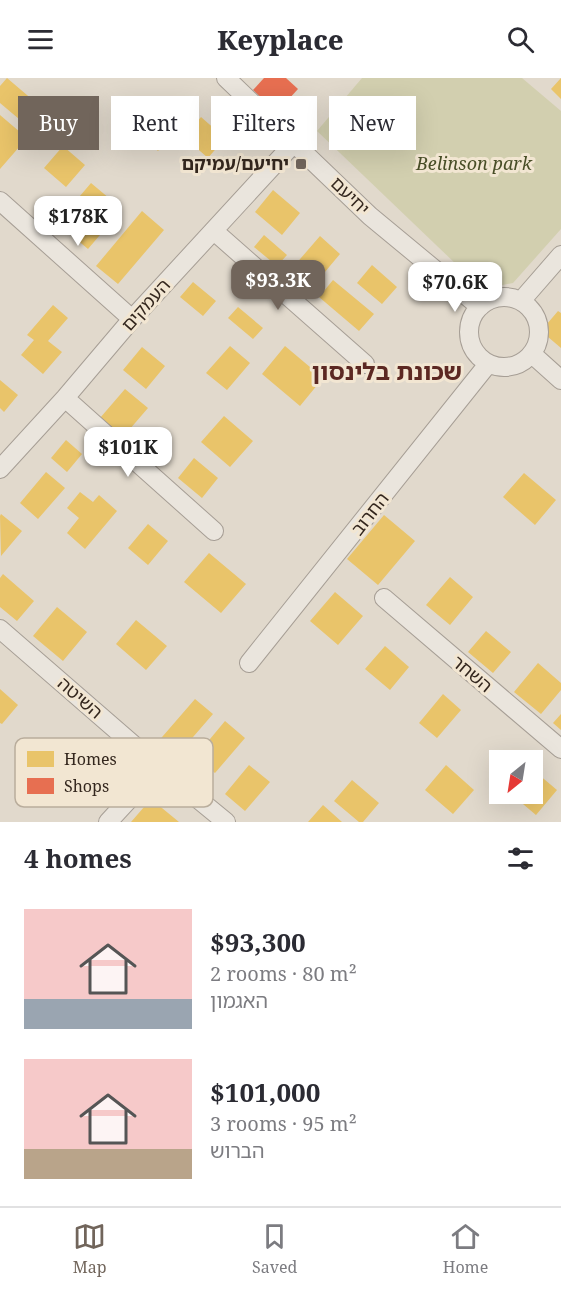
<!DOCTYPE html>
<meta charset="utf-8">
<style>
body{margin:0;font-family:"Noto Serif","Noto Sans Hebrew",serif;background:#f2f2f3;color:#2b2b33;height:100vh;display:flex;flex-direction:column;font-size:22px;white-space:nowrap}
*{box-sizing:border-box;margin:0}
p{font-size:20px;color:#7c7c81}
.icon{flex:none;width:33px;height:33px;fill:none;stroke:currentColor;stroke-width:2;stroke-linecap:round;stroke-linejoin:round}
.map{position:relative;height:744px;overflow:hidden}
.panel{display:flex;flex-direction:column;background:#fff;flex:1}
.panel>*{flex:none}
.top-card{position:absolute;left:18px;top:18px;width:525px;height:54px;display:flex;gap:12px}
.needle{width:39px;rotate:210deg}
.controls{position:absolute;left:489px;top:672px;display:grid;gap:12px}
.controls a{display:grid;place-items:center;width:54px;height:54px;border-radius:0px;background:#fff;box-shadow:0 6px 24px #0002;font-size:30px}
.price{position:absolute;translate:-50% -51px;padding:0 14px;border-radius:12px;background:#fff;color:#222;font-size:20px;line-height:39px;filter:drop-shadow(0 2px 3px #0008)}
.price::after{content:'';position:absolute;left:50%;top:36px;width:18px;height:14px;margin-left:-9px;background:inherit;clip-path:polygon(0 0,100% 0,50% 100%)}
.price.selected{background:#71655b;color:#fff}
ul{padding:0;list-style:none}
li{display:flex;align-items:center;gap:18px;height:150px;padding:0 24px}
li span{display:grid;place-items:center;flex:none;width:168px;height:120px;border-radius:0px;color:#555}
li>.icon{margin-inline-start:auto}
span .icon{width:72px;height:72px;fill:#fffc;stroke-width:1}
li b{font-size:26px}
h2{display:flex;justify-content:space-between;align-items:center;height:72px;padding:0 24px;font-size:26px}
.tag{padding:0 21px;border-radius:0px;background:#fff;box-shadow:0 6px 24px #0002;font-size:21px;line-height:54px}
.tag.selected{background:#71655b;color:#fff}
header{display:flex;justify-content:space-between;align-items:center;height:78px;padding:0 24px;background:#fff;font-size:27px;font-weight:800}
.tab-bar{display:flex;justify-content:space-around;align-items:center;height:84px;border-top:2px solid #e1e1e2;background:#fff;font-size:16px;color:#7c7c81}
.tab-bar a{display:grid;justify-items:center;gap:3px}
.tab-bar .selected{color:#71655b}
.map>svg:first-child{display:block}
</style>
<header><svg class="icon" aria-label="menu" viewBox="0 0 24 24"><path d="M4 6h16M4 12h16M4 18h16"/></svg>Keyplace<svg class="icon" aria-label="search" viewBox="0 0 24 24"><circle cx="10" cy="10" r="6"/><path d="M15 15l6 6"/></svg></header>
<div class="map">
<svg width="561" height="744" viewBox="0 0 561 744">
<rect width="100%" height="100%" fill="#e1d9cc"/>
<path fill="#d2cfaf" d="M 362,0 L 522,0 L 561,33 L 561,151 L 513,205 L 482,211 L 317,53 Z"/>
<path fill="#e9c46a" d="M 7,0 L 34,23 L 19,41 L 0,25 L 0,8 Z
M 561,0 L 561,21 L 551,11 Z
M 176,18 L 193,31 L 158,73 L 142,58 Z
M 0,37 L 27,60 L 0,91 Z
M 201,39 L 225,60 L 208,80 L 184,59 Z
M 63,68 L 85,87 L 66,109 L 44,90 Z
M 91,105 L 122,131 L 88,171 L 57,145 Z
M 273,112 L 300,135 L 282,157 L 255,134 Z
M 142,133 L 164,152 L 118,206 L 96,188 Z
M 264,157 L 287,177 L 277,188 L 254,169 Z
M 320,158 L 340,176 L 309,213 L 288,195 Z
M 372,187 L 397,209 L 382,226 L 357,205 Z
M 333,202 L 374,236 L 359,253 L 319,219 Z
M 193,204 L 216,223 L 203,238 L 180,219 Z
M 53,227 L 68,240 L 48,263 L 62,274 L 43,296 L 21,277 L 34,262 L 27,257 Z
M 238,229 L 263,250 L 253,261 L 228,240 Z
M 558,233 L 561,235 L 561,270 L 541,253 Z
M 230,268 L 250,285 L 227,312 L 206,295 Z
M 285,268 L 323,300 L 300,328 L 262,296 Z
M 142,269 L 165,288 L 146,311 L 123,292 Z
M 0,302 L 18,317 L 4,334 L 0,330 Z
M 125,311 L 148,330 L 123,359 L 100,340 Z
M 224,338 L 253,363 L 230,389 L 201,364 Z
M 66,362 L 82,376 L 67,394 L 51,380 Z
M 194,380 L 218,400 L 202,420 L 178,400 Z
M 46,394 L 65,410 L 38,441 L 20,425 Z
M 524,395 L 556,422 L 535,447 L 503,419 Z
M 80,414 L 93,424 L 99,417 L 117,433 L 85,471 L 67,455 L 79,440 L 67,430 Z
M 1,436 L 22,453 L 1,478 L 0,438 Z
M 384,437 L 415,463 L 378,507 L 347,481 Z
M 148,446 L 168,463 L 148,487 L 128,470 Z
M 209,475 L 246,506 L 221,535 L 184,504 Z
M 3,496 L 34,523 L 17,543 L 0,529 L 0,500 Z
M 450,499 L 473,519 L 450,547 L 426,527 Z
M 335,514 L 363,538 L 338,567 L 310,543 Z
M 57,529 L 87,554 L 63,583 L 33,558 Z
M 136,542 L 167,568 L 146,592 L 116,566 Z
M 486,553 L 511,574 L 493,595 L 468,574 Z
M 385,568 L 409,589 L 390,612 L 365,591 Z
M 538,585 L 561,605 L 561,612 L 541,636 L 514,614 Z
M 0,611 L 18,627 L 2,646 L 0,645 Z
M 443,616 L 461,632 L 437,660 L 419,645 Z
M 195,621 L 213,636 L 174,681 L 156,666 Z
M 561,636 L 561,652 L 553,645 Z
M 225,643 L 245,660 L 215,695 L 195,679 Z
M 249,687 L 270,704 L 245,733 L 225,716 Z
M 446,687 L 474,712 L 453,736 L 425,712 Z
M 532,691 L 557,712 L 536,737 L 511,716 L 532,716 Z
M 352,702 L 379,725 L 363,744 L 359,744 L 334,723 Z
M 151,721 L 179,744 L 131,744 Z
M 323,727 L 342,744 L 308,744 Z"/>
<path fill="#e76f51" d="M 264,0 L 286,0 L 298,11 L 277,34 L 253,12 Z"/>
<g fill="none" stroke-linecap="round" stroke-linejoin="round">
<g stroke="#a69e95" stroke-width="20">
<path id="minor" d="M 226,0 L 370,138 L 480,229
M 0,123 L 132,241
M 214,153 L 365,286
M469 254a35 35 0 1 1 70 0a35 35 0 1 1-70 0Z
M 521,223 L 561,177
M 532,276 L 561,302
M 65,320 L 214,453
M 0,391 L 65,320 L 132,241 L 295,64
M 384,520 L 561,671
M 0,551 L 159,689 L 226,744
M 249,585 L 488,286
M 108,744 L 159,689"/>
</g>
<use href="#minor" stroke="#eae5dd" stroke-width="18"/>
</g>
<rect fill="#71655b" stroke="#f2e6d2" stroke-width="2" x="295" y="80" width="12" height="12" rx="3"/>
<g text-anchor="middle" stroke-width="6" stroke-linejoin="round" paint-order="stroke">
<g font-size="18" font-weight="bold" fill="#34271e" stroke="#f2e6d2" text-anchor="end">
<text x="289" y="92">יחיעם/עמיקם</text>
</g>
<g font-size="18" font-style="italic" fill="#484e27" stroke="#f2e6d2">
<text x="474" y="92">Belinson park</text>
</g>
<g font-size="18" fill="#34271e" stroke="#f2e6d2">
<text transform="translate(350 118) rotate(44)" y="6">יחיעם</text>
<text transform="translate(146 227) rotate(-48)" y="6">העמקים</text>
<text transform="translate(370 436) rotate(-52)" y="6">החרוב</text>
<text transform="translate(472 596) rotate(40)" y="6">השחר</text>
<text transform="translate(80 620) rotate(41)" y="6">השיטה</text>
</g>
<g font-size="24" font-weight="bold" fill="#5c2822" stroke="#f2e6d2">
<text x="387" y="302">שכונת בלינסון</text>
</g>
</g>
<rect x="15" y="660" width="198" height="69" rx="9" fill="#f2e6d2" stroke="#b9ad9c" stroke-width="1.5"/>
<rect x="27" y="673" width="27" height="16" fill="#e9c46a"/>
<rect x="27" y="700" width="27" height="16" fill="#e76f51"/>
<g font-size="16" fill="#34271e">
<text x="64" y="687">Homes</text>
<text x="64" y="714">Shops</text>
</g>
</svg>
<div class="controls">
<a><svg class="needle" viewBox="-14 -14 28 28"><path d="M0-13l5 13h-10z" fill="#e53935"/><path d="M0 13l5-13h-10z" fill="#7c7c81"/></svg></a>
</div>
<b class="price" style="left:78px;top:169px">$178K</b>
<b class="price selected" style="left:278px;top:233px">$93.3K</b>
<b class="price" style="left:455px;top:235px">$70.6K</b>
<b class="price" style="left:128px;top:400px">$101K</b>
<div class="top-card">
<a class="tag selected">Buy</a>
<a class="tag">Rent</a>
<a class="tag">Filters</a>
<a class="tag">New</a>
</div>
</div>
<section class="panel">
<h2>4 homes<svg class="icon" aria-label="filters" viewBox="0 0 24 24"><path d="M4 7h16M4 17h16"/><circle cx="9" cy="7" r="2"/><circle cx="15" cy="17" r="2"/></svg></h2>
<ul>
<li><span style="background:linear-gradient(#f6c9c9 75%,#9aa5b1 0)"><svg class="icon" aria-label="home" viewBox="0 0 24 24"><path d="M3 11l9-7 9 7M6 9v11h12V9"/></svg></span><div><b>$93,300</b><p>2 rooms · 80 m²</p><p>האגמון</p></div></li>
<li><span style="background:linear-gradient(#f6c9c9 75%,#b9a48a 0)"><svg class="icon" aria-label="home" viewBox="0 0 24 24"><path d="M3 11l9-7 9 7M6 9v11h12V9"/></svg></span><div><b>$101,000</b><p>3 rooms · 95 m²</p><p>הברוש</p></div></li>
</ul>
</section>
<nav class="tab-bar">
<a class="selected"><svg class="icon" aria-label="map" viewBox="0 0 24 24"><path d="M3 6l6-2 6 2 6-2v14l-6 2-6-2-6 2zM9 4v14M15 6v14"/></svg>Map</a>
<a><svg class="icon" aria-label="saved" viewBox="0 0 24 24"><path d="M7 4h10v16l-5-4-5 4z"/></svg>Saved</a>
<a><svg class="icon" aria-label="home" viewBox="0 0 24 24"><path d="M3 11l9-7 9 7M6 9v11h12V9"/></svg>Home</a>
</nav>
